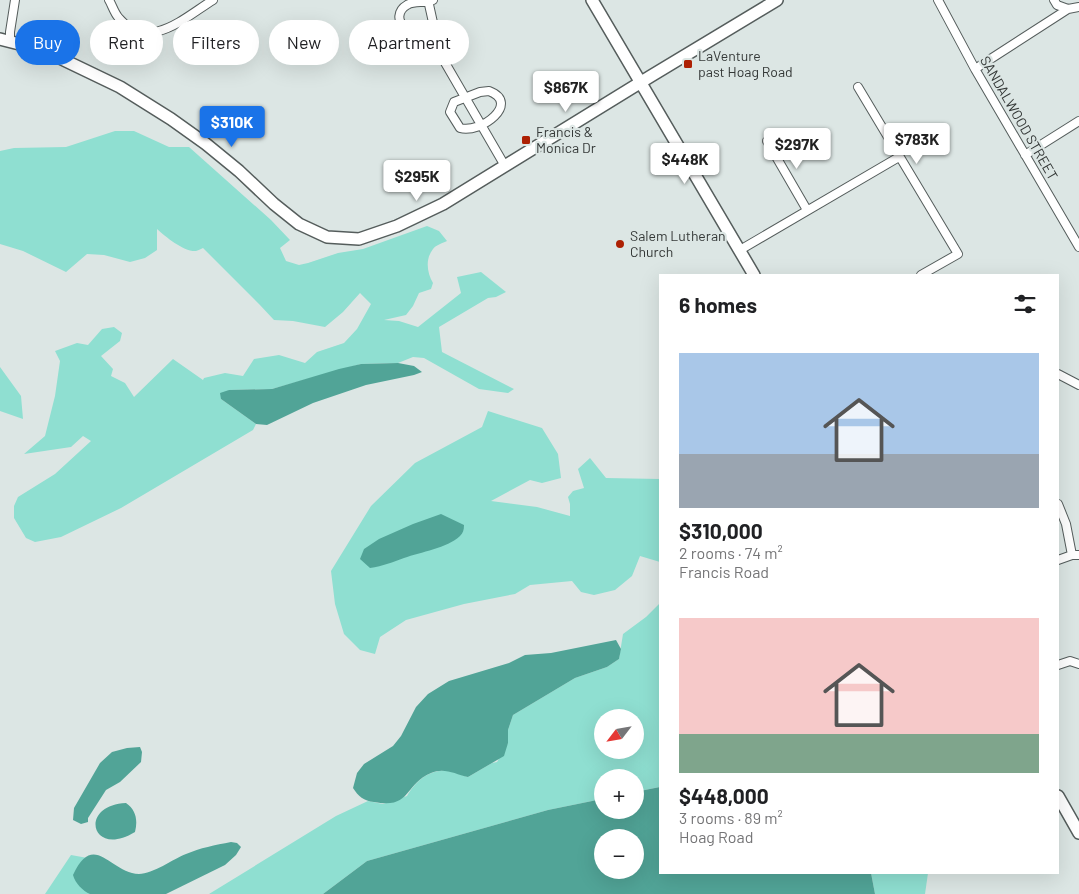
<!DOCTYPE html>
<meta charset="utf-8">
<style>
body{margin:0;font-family:Barlow,sans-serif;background:#f6f6f6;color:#202124;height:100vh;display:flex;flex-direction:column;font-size:19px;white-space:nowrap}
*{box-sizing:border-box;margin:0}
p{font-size:16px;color:#757577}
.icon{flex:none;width:28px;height:28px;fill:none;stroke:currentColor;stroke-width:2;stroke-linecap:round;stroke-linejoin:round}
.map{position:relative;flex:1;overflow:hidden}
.sheet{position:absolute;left:659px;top:274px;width:400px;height:600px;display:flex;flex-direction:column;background:#fff;border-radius:0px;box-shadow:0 5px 20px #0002}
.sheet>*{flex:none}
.top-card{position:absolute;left:15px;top:20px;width:475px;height:45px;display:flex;gap:10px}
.needle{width:32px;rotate:239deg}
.buttons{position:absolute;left:594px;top:709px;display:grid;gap:10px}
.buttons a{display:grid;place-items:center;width:50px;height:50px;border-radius:50%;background:#fff;box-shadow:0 5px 20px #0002;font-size:25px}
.price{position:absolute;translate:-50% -42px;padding:0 11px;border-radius:5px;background:#fff;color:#222;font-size:16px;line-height:32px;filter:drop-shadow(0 1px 2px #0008)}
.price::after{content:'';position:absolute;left:50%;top:30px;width:15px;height:11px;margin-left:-8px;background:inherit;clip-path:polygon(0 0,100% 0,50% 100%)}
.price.active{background:#1a73e8;color:#fff}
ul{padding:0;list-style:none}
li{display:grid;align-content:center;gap:10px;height:265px;padding:0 20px}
li span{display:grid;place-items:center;height:155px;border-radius:0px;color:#555}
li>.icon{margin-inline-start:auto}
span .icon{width:90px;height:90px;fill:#fffc;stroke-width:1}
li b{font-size:21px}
h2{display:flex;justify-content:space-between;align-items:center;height:60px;padding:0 20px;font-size:21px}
.pill{padding:0 18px;border-radius:22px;background:#fff;box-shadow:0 5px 20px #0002;font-size:18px;line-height:45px}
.pill.active{background:#1a73e8;color:#fff}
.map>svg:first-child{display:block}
</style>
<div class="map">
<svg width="1079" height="894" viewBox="0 0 1079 894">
<rect width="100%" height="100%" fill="#dce6e4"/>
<path fill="#8fdfd1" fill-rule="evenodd" d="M 115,131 L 134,131 L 169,147 L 189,147 L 271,220 L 290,240 L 280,248 L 286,261 L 299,265 L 308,263 L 338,253 L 363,249 L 427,226 L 439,231 L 447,241 C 443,243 436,245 433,249 C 425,259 427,273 433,283 L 431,289 L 419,293 L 413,306 L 406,315 L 384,320 L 399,321 L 418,327 L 461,293 L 457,277 L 481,272 L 506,292 L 496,297 L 488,298 L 439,327 L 442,352 L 514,389 L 508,393 L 479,389 L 424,358 L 413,357 L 398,363 L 361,364 L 272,389 L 229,390 L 221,399 L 256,424 L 253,430 L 121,508 L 61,537 L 35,542 L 26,538 L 14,518 L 14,506 L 18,497 L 55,474 L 91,441 L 83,436 L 71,447 L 24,454 L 45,436 L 55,396 L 60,361 L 55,351 L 77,343 L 88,345 L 102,329 L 114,327 L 122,333 L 120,341 L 101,356 L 113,369 L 111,376 L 125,383 L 134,397 L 173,359 L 203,380 L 204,378 L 225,373 L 243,376 L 254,359 L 279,355 L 305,363 L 317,352 L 344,343 L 357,329 L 371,304 L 360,293 L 343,312 L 325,327 L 293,321 L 274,320 L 259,304 L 203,248 C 201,249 199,250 196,251 C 184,252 166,237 157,229 L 157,250 L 145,258 L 130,262 L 104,255 L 87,254 L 66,272 L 23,251 L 0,244 L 0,151 L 14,148 L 66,147 Z
M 0,367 L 21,396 L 23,419 L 0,411 Z
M 488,411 L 542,428 L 558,454 L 561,478 L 542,483 L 530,480 L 491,501 L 537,507 L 570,516 L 570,504 L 568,497 L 573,491 L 584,488 L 578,469 L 590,458 L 606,478 L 660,479 L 660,562 L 640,556 L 632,576 L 615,590 L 594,595 L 581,592 L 572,581 L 530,585 L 515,594 L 464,604 L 406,620 L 380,637 L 375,654 L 360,650 L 344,634 L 335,604 L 331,571 L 371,506 L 415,463 L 482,427 Z
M 660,603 L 660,787 L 635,792 L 635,778 L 602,778 L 602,799 L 548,810 L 367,861 L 323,894 L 209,894 L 336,816 L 368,801 L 383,804 L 407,796 C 417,779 432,767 453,772 C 458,773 463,776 468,777 L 492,763 L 497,762 L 508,743 L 508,730 L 513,715 L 575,678 L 607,667 L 619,659 L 623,634 L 646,617 ZM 602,718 L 635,718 L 635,750 L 602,750 Z
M 71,855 L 104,861 L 154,894 L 45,894 Z
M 871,873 L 928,873 L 925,894 L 875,894 Z"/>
<path fill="#51a497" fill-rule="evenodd" d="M 398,363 L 414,366 L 422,372 L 414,375 L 366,385 L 313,403 L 267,425 L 256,424 L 221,399 L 220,393 L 229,390 L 272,389 L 339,369 L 361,364 Z
M 441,514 L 464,525 C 464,530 463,533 460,536 C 447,548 421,552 404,558 C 393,562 383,566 370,568 L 360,559 L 364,549 L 379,539 L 413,524 Z
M 616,640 L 621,649 L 619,659 L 607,667 L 575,678 L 513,715 L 508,730 L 508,743 L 504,756 L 468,777 C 455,774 444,767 431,773 C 403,785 412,809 374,802 C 364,801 358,796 353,788 L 357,773 L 364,764 L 393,746 L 401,736 L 416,707 L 428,694 L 449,681 L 509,663 L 525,655 L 551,653 Z
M 140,747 L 142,752 L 141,762 L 120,782 L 106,790 L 88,818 L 88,822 L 81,824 L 73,820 L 74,808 L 100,763 L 112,752 L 127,748 Z
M 660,787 L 660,872 L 871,873 L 875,894 L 323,894 L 367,861 L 548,810 L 602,799 L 602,810 L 635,810 L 635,792 ZM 602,838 L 635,838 L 635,870 L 602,870 Z
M 126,803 C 136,810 138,820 135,832 C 91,859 78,805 126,803 Z
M 231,842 L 237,843 L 241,847 L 236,855 L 225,865 L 166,894 L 90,894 C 83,891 75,883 73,875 C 94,830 110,873 139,874 C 153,874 173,859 186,854 C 200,848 215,845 231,842 Z"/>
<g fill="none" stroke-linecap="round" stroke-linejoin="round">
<g stroke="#555d5c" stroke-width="10">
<path id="street" d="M 109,0 C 112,5 114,12 118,17 C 148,53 184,18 213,0
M 428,0 L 440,54 L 505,166
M 433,0 C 424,4 415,0 407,5 C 398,10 396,22 406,27 C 414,30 425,27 433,25
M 938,0 L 975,69 L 1079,247
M 1054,0 L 1057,5 L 1068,9
M 10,40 L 10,32 L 15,0
M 975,69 L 1068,9 L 1079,7
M 858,87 L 958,254 L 921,275
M 489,91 C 521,103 481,134 460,128 L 450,112 L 454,102 L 480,92 Z
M 767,141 L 807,210
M 1025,155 L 1079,121
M 740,250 L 899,157
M 1058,374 L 1079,385
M 1058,504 L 1066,524 L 1072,555
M 1058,560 L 1072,555 L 1079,555
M 1058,665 L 1070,661 L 1079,664"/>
</g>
<g stroke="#555d5c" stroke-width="14">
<path id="secondary" d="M 592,0 L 754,275
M 0,39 L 43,50 L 120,87 L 171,119 L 206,144 L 239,171 L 274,204 L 299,224 L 327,237 L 359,239 L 397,226 L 443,204 L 651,76 L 777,0
M 1058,796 L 1079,833"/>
</g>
<use href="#street" stroke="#fff" stroke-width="8"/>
<use href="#secondary" stroke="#fff" stroke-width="11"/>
</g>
<g fill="#ad2003" stroke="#dce6e4" stroke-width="2">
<rect x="683" y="59" width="10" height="10" rx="2.5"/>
<rect x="521" y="135" width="10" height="10" rx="2.5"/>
<circle cx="620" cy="244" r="5"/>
</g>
<g text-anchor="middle" stroke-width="4.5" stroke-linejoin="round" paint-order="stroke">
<g font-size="14" fill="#343837" stroke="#dce6e4" text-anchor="start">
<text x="698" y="61">LaVenture<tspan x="698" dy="16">past Hoag Road</tspan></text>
<text x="536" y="137">Francis &amp;<tspan x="536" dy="16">Monica Dr</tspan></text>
<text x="630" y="241">Salem Lutheran<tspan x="630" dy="16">Church</tspan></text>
</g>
<g font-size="14" fill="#343837" stroke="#dce6e4">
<text transform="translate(1019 118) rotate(60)" y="5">SANDALWOOD STREET</text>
</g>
</g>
</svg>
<div class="buttons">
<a><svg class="needle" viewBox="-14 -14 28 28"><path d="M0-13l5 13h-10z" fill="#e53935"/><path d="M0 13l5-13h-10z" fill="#757577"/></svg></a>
<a>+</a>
<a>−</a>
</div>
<b class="price" style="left:566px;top:113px">$867K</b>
<b class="price active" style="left:232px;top:148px">$310K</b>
<b class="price" style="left:917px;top:165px">$783K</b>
<b class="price" style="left:797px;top:170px">$297K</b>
<b class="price" style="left:685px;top:185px">$448K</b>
<b class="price" style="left:417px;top:202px">$295K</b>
<div class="top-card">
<a class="pill active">Buy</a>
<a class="pill">Rent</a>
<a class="pill">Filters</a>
<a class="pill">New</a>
<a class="pill">Apartment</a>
</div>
<section class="sheet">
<h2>6 homes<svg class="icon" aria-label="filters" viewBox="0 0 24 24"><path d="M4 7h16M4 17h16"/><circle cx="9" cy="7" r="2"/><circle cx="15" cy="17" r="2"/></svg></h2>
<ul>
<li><span style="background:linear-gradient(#a9c7e8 65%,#9aa5b1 0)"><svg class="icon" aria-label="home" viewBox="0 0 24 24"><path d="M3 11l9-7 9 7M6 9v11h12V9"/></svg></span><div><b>$310,000</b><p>2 rooms · 74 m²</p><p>Francis Road</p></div></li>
<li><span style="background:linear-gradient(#f6c9c9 75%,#7fa58c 0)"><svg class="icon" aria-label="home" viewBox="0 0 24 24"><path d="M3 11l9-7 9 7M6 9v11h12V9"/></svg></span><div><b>$448,000</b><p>3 rooms · 89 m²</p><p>Hoag Road</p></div></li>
</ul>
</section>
</div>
